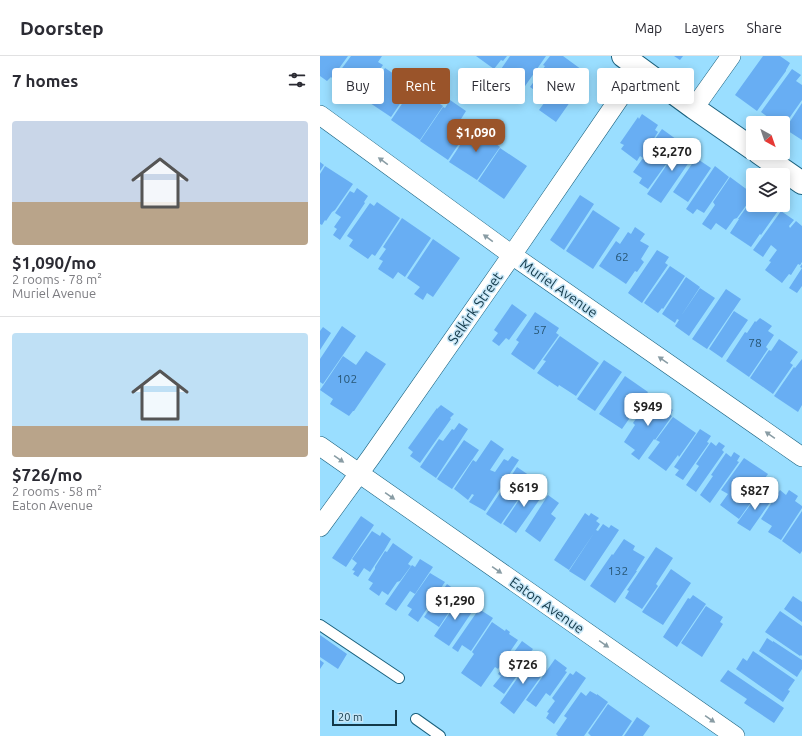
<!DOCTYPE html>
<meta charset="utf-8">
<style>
body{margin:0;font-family:Ubuntu,sans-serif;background:#f2f2f3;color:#2b2b33;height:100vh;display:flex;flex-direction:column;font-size:15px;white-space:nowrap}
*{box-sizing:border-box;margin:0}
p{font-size:13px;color:#7c7c81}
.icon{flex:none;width:22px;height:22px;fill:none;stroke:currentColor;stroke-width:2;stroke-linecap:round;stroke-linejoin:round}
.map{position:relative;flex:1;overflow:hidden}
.side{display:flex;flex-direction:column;background:#fff;width:320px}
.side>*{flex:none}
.hud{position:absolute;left:12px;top:12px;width:380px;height:36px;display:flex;gap:8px}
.needle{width:26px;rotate:140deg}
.tools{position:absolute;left:426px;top:60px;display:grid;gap:8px}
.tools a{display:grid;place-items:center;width:44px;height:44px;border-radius:4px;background:#fff;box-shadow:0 2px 10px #0003;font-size:20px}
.scale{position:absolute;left:12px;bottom:10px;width:65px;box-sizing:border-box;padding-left:4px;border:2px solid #133949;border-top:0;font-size:11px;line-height:14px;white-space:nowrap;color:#133949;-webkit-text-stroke:3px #c6e6f7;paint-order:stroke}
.price{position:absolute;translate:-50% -34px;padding:0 9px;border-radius:8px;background:#fff;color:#222;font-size:13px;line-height:26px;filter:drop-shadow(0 1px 2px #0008)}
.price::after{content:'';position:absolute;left:50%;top:24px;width:12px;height:9px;margin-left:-6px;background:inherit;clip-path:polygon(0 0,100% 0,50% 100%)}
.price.selected{background:#9a542a;color:#fff}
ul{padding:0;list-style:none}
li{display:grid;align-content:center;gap:8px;height:212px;padding:0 12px}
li+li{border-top:1px solid #e1e1e2}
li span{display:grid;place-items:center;height:124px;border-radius:4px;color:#555}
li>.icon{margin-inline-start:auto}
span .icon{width:72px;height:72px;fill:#fffc;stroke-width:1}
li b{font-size:17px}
h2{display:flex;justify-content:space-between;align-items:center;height:48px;padding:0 12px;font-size:17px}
.tag{padding:0 14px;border-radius:4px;background:#fff;box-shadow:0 2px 10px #0003;font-size:14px;line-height:36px}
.tag.selected{background:#9a542a;color:#fff}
header{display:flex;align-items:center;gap:24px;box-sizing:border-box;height:56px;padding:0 20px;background:#fff;border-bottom:1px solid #e1e1e2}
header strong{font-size:19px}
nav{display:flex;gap:22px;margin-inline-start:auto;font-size:14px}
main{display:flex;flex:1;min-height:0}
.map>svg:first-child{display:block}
</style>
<header>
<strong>Doorstep</strong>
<nav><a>Map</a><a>Layers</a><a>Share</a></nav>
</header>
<main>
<section class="side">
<h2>7 homes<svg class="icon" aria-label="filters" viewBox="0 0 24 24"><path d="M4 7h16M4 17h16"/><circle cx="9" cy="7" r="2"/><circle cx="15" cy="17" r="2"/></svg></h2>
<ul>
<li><span style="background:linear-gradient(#c9d6e8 65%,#b9a48a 0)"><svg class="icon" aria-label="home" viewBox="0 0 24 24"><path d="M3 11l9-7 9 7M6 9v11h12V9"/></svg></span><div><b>$1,090/mo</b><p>2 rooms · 78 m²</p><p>Muriel Avenue</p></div></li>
<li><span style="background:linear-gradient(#bfe0f5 75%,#b9a48a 0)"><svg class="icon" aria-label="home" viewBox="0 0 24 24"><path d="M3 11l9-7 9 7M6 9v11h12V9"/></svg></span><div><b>$726/mo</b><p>2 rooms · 58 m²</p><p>Eaton Avenue</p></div></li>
</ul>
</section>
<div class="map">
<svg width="482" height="680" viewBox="0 0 482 680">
<rect width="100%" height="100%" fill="#9adeff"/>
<path fill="#68aef3" d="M 0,0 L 28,0 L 12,22 L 11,21 L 7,25 L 0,20 Z
M 31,0 L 62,0 L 58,6 L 63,9 L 40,42 L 38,41 L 36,45 L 15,29 L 17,26 L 14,23 Z
M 156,0 L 187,0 L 183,5 L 181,4 L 174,13 Z
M 190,0 L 226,0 L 203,33 L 179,16 Z
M 230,0 L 243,0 L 269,19 L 236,66 L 219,54 L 227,43 L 210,31 L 225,10 L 223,9 Z
M 354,0 L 363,0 L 360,4 Z
M 443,0 L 460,0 L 470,7 L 466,14 L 466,15 L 437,55 L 415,39 Z
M 65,12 L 92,30 L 71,61 L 44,43 Z
M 472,13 L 481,19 L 476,25 L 482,29 L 482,44 L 463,71 L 463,67 L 456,67 L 441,56 Z
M 94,30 L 111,42 L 116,34 L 126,40 L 120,48 L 123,50 L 100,84 L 71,64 Z
M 130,44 L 146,55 L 141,63 L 151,70 L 128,104 L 100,85 L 123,51 L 125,52 Z
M 482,47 L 482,84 L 465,73 Z
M 322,58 L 338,69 L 335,74 L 338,76 L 323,100 L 342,73 L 360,86 L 348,104 L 349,104 L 328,133 L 319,127 L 322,122 L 313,116 L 323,102 L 320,100 L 317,105 L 301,93 L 304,89 L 300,87 L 318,61 L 319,63 Z
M 152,71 L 167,81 L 172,74 L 180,79 L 175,87 L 180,91 L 157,124 L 129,106 Z
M 365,85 L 378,93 L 341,147 L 327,138 L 359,91 L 360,92 Z
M 180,92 L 207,110 L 184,143 L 158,125 Z
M 376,102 L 391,112 L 368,146 L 353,136 Z
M 0,106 L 4,109 L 0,115 Z
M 5,110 L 33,128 L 15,154 L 12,156 L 6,165 L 5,164 L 2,169 L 0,168 L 0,118 Z
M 395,110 L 409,121 L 384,157 L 377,153 L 373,158 L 366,153 Z
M 410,121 L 433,138 L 433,140 L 417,162 L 414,163 L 406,174 L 396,167 L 391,174 L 382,168 L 395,149 L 393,146 Z
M 37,132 L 48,140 L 44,146 L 45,147 L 20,184 L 13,179 L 17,173 L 14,171 L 21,161 L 15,157 L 30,135 L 34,137 Z
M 260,139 L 274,148 L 244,194 L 230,184 Z
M 433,142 L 433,149 L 456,149 L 460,152 L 441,179 L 440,178 L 431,191 L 410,177 L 419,163 L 418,163 Z
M 57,146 L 80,162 L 55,200 L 52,198 L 48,203 L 29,190 L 33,184 L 27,180 L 50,147 L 54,150 Z
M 273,154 L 300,172 L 273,213 L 246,195 Z
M 461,155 L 474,164 L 469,170 L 470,172 L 476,165 L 482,170 L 482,206 L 480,209 L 478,208 L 471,219 L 469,218 L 462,227 L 445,214 L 451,206 L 449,205 L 457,194 L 451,189 L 443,201 L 433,194 Z
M 82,162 L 111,182 L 85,221 L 78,216 L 73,223 L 58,213 L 63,205 L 59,203 L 66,193 L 63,191 Z
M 315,171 L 325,178 L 320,185 L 329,190 L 321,203 L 324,206 L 317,216 L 315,215 L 306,228 L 279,210 L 296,185 L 300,188 L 308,176 L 311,178 Z
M 113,183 L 140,202 L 113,241 L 107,237 L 103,244 L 94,238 L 100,231 L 87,222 Z
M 337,194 L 349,201 L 345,207 L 348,209 L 322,247 L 308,237 Z
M 482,208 L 482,230 L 477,237 L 469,232 L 482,212 L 480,211 Z
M 350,210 L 365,220 L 343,253 L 342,252 L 338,257 L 324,247 Z
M 366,221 L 380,231 L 361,260 L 380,232 L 395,242 L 369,280 L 355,270 L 359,264 L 357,263 L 355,267 L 342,258 Z
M 406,233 L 421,243 L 387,293 L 372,283 Z
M 192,248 L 207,259 L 189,284 L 186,282 L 179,290 L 172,285 L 178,277 L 174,274 Z
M 414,255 L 428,264 L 402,302 L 389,293 Z
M 215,256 L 239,272 L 236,277 L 239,279 L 214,314 L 191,298 L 199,286 L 196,284 Z
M 440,262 L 452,270 L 448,275 L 454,279 L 446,291 L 448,293 L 429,321 L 406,305 L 425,276 L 427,277 L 435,265 L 436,266 Z
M 22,270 L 36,280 L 3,328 L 0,326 L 0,303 Z
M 3,271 L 11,277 L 0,294 L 0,275 Z
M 240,280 L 279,307 L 256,340 L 239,329 L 238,331 L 217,317 L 226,305 L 223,304 Z
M 459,283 L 478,296 L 470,307 L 473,309 L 453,338 L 430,322 L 449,294 L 451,295 Z
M 46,295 L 66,308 L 34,355 L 33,355 L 29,360 L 10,348 L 13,343 L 0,334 L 23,300 L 36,309 Z
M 482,303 L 482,349 L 478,356 L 454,340 L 474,311 L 475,312 Z
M 284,304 L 302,316 L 275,355 L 257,343 Z
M 305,320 L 328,336 L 302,373 L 279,358 Z
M 329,344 L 336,348 L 339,344 L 353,354 L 350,359 L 352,360 L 335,384 L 334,383 L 319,404 L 311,398 L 315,394 L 304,386 L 315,369 L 313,367 Z
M 121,349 L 134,358 L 130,362 L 131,363 L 100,407 L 90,400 L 93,396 L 88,392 L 117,352 L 117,353 Z
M 353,361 L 376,377 L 359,401 L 358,399 L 346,415 L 328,402 L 340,386 L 336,384 Z
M 139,367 L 148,373 L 116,422 L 100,411 L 119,383 L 123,385 L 132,373 L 134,374 Z
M 380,373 L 391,380 L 387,386 L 389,387 L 363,424 L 355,419 L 359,414 L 354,411 Z
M 144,384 L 159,394 L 132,433 L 117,423 L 121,417 Z
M 171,384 L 184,393 L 170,414 L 175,416 L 184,403 L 188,405 L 192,400 L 199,404 L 165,455 L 149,446 L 154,439 L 152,438 L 148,444 L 134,433 L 153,404 L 156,406 Z
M 391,386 L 396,390 L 399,386 L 405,390 L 402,394 L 404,396 L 376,436 L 366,429 L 379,410 L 376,408 Z
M 414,396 L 420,400 L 417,405 L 419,406 L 390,447 L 380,439 L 393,420 L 391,419 L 406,397 L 411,401 Z
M 424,402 L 448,418 L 442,426 L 444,428 L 419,463 L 400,449 L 408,438 L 401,434 Z
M 197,411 L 213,422 L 181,468 L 166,458 Z
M 211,426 L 223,433 L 219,438 L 222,440 L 196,477 L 183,468 Z
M 441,434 L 453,442 L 430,475 L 417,467 Z
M 460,434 L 466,439 L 469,434 L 478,440 L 475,445 L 482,450 L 482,452 L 461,484 L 448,476 L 452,470 L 441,463 Z
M 228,439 L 239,447 L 231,458 L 236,462 L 220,486 L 205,475 Z
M 482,455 L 482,495 L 480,498 L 462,485 Z
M 265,457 L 269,460 L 271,457 L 279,462 L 276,465 L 280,468 L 276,474 L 278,475 L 283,468 L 289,472 L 291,469 L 299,474 L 265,525 L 249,515 L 274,477 L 249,514 L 234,504 Z
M 41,460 L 54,469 L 26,511 L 12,502 Z
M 52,475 L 60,480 L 62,476 L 71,483 L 64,495 L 50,516 L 44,512 L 38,521 L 33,518 L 35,515 L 32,514 L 37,507 L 32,503 Z
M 304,483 L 315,490 L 313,494 L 325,501 L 316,515 L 317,515 L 295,547 L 270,530 L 292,498 L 293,499 Z
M 73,487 L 93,501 L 88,508 L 91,510 L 80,525 L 77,526 L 68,539 L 62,535 L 59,540 L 49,533 L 53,527 L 48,524 L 55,513 L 55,511 L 65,495 L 67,496 Z
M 336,491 L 353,502 L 336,528 L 338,530 L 322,553 L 305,542 L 309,535 L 307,534 Z
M 100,503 L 113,511 L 95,538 L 90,535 L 76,555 L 65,548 L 92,509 L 95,511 Z
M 351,513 L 371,527 L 343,569 L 322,556 Z
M 110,517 L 125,526 L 98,566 L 88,559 L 92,553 L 87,550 Z
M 127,528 L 141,538 L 119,571 L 104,561 Z
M 373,539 L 386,548 L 357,591 L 343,581 L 368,542 L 370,543 Z
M 141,540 L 156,550 L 129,590 L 114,580 Z
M 473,540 L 482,546 L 482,566 L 464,553 Z
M 386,550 L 403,561 L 400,566 L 403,568 L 382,601 L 361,587 Z
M 159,553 L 173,562 L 151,595 L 142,589 L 138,596 L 132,592 Z
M 460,555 L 482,570 L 482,600 L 481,599 L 480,600 L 445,576 Z
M 172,566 L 185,575 L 186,573 L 190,576 L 189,578 L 198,584 L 178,613 L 175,611 L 161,631 L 141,617 L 154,598 L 152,596 Z
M 0,579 L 27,598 L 18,613 L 0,601 Z
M 447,582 L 453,586 L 453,585 L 482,604 L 482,613 L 477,621 L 439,595 Z
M 202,585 L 213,593 L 209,598 L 211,600 L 184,638 L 173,630 L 181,620 L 178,618 Z
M 433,595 L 475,624 L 468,634 L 470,635 L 463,646 L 416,613 L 423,602 L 427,605 Z
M 212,601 L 227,612 L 194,658 L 180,647 Z
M 235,603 L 247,612 L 245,615 L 247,616 L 230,640 L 226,637 L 216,651 L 206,644 Z
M 0,604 L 4,607 L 0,613 Z
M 408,614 L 464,652 L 454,667 L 424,647 L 427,643 L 400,625 Z
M 256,615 L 266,622 L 234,668 L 226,662 L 229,657 L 227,656 L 235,645 L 232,642 L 250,617 L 253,619 Z
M 270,635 L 277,639 L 277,638 L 288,646 L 264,680 L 238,680 L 236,678 L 247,662 L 244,660 L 261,636 L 266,640 Z
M 288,648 L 312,665 L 302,680 L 271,680 L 268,677 Z
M 317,661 L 330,670 L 323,680 L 304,680 Z"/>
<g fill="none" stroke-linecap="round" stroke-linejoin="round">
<g stroke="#1a617e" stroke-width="12">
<path id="lane" d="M 0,569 L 79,622
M 96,663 L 120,680"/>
</g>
<g stroke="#1a617e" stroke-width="20">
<path id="street" d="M 374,52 L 411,0
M 0,59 L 192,199 L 482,401
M 0,390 L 415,680
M 0,471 L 51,401 L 192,199 L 305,34 L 319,11"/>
</g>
<g stroke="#1a617e" stroke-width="24">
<path id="secondary" d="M 303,0 L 374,52 L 433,93
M 439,97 L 482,127"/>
</g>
<use href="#lane" stroke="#fff" stroke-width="10"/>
<use href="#street" stroke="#fff" stroke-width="19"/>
<use href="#secondary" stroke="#fff" stroke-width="22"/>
</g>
<defs><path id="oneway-solid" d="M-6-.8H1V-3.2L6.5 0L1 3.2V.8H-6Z"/></defs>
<g fill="#899ca4">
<use href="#oneway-solid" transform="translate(63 105) rotate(-144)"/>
<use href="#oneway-solid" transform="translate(168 182) rotate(-144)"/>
<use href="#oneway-solid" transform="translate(343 304) rotate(-145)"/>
<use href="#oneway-solid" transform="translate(450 379) rotate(-145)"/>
<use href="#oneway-solid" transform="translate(19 403) rotate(35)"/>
<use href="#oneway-solid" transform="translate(70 440) rotate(35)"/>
<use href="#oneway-solid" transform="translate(177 514) rotate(35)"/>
<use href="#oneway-solid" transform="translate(284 588) rotate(35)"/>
<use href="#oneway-solid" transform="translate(390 663) rotate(35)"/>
</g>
<g text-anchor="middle" stroke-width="3" stroke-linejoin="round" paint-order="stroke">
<g font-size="12" fill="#285674">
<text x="302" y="205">62</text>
<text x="220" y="278">57</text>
<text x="435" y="291">78</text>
<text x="27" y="327">102</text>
<text x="298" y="519">132</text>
</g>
<g font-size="14" fill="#133949" stroke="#c6e6f7">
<text transform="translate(239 232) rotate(35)" y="5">Muriel Avenue</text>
<text transform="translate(155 252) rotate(-55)" y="5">Selkirk Street</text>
<text transform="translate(227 549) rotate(35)" y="5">Eaton Avenue</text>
</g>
</g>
</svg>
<div class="tools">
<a><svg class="needle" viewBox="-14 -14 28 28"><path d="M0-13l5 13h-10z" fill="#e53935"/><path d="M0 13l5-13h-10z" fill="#7c7c81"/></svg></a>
<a><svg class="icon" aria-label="layers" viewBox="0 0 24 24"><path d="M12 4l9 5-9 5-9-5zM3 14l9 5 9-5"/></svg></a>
</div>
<div class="scale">20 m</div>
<b class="price selected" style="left:156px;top:97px">$1,090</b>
<b class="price" style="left:352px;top:116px">$2,270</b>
<b class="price" style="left:328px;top:371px">$949</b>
<b class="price" style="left:204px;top:452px">$619</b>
<b class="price" style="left:435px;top:455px">$827</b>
<b class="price" style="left:135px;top:565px">$1,290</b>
<b class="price" style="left:203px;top:629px">$726</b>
<div class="hud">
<a class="tag">Buy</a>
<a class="tag selected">Rent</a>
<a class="tag">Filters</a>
<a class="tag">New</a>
<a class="tag">Apartment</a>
</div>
</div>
</main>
